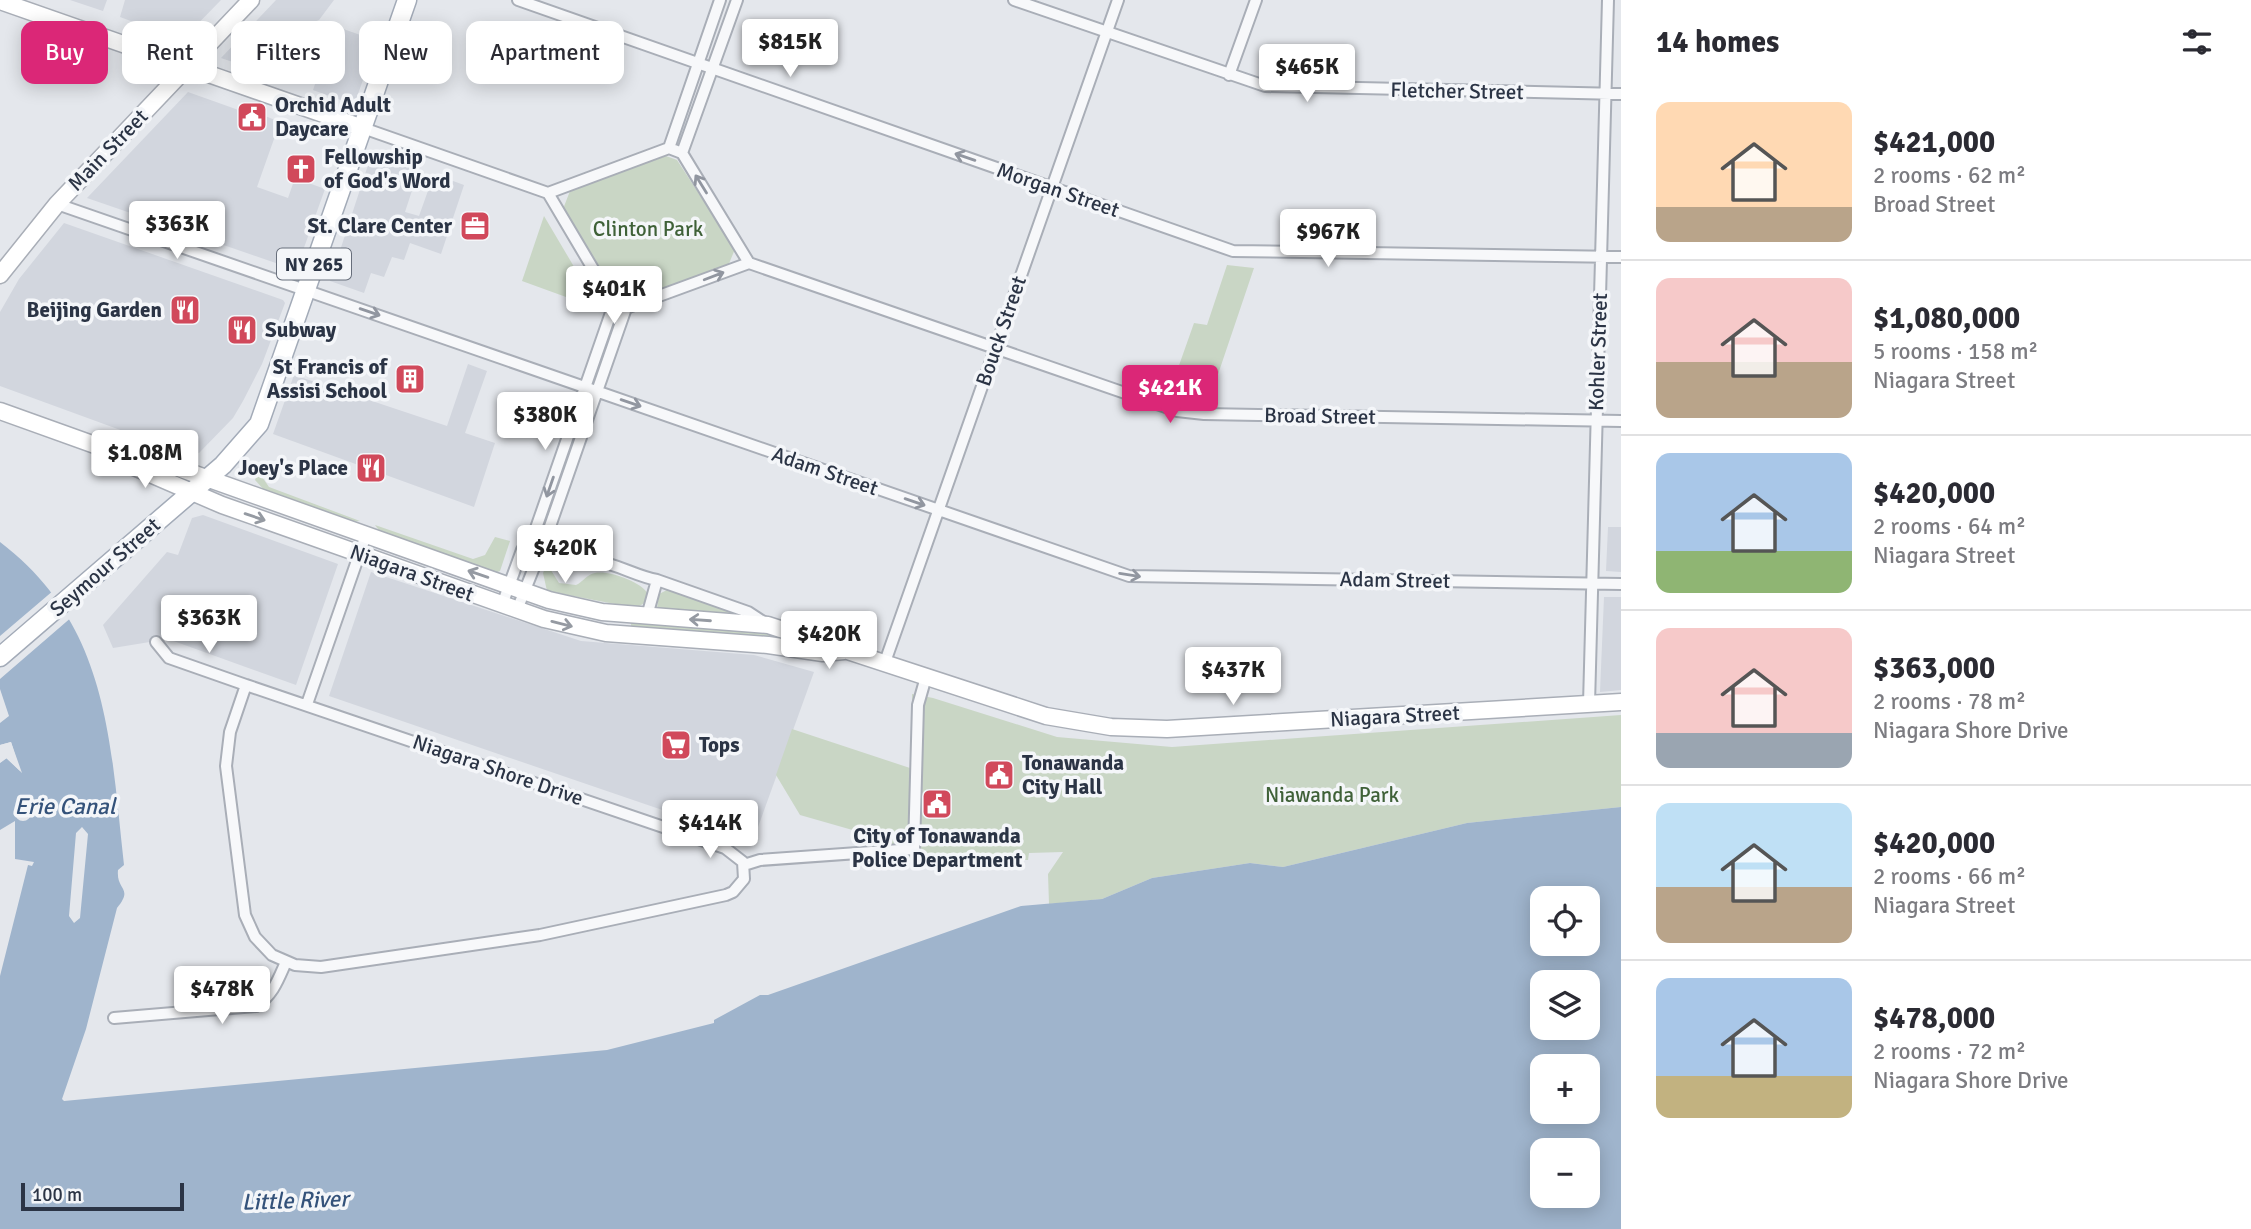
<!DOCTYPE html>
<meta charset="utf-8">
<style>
body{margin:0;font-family:Signika,sans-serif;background:#f7f7f7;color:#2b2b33;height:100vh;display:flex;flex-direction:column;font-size:26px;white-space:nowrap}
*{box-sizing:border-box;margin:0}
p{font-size:23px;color:#7c7c81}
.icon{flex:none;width:38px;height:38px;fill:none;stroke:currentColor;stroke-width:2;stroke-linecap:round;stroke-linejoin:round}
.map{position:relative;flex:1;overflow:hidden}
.sheet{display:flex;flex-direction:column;background:#fff;width:630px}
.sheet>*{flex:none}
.hud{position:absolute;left:21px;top:21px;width:665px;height:63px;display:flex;gap:14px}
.buttons{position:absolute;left:1530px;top:886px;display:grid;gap:14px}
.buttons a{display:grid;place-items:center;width:70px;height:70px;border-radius:14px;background:#fff;box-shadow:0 4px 18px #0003;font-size:35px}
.scale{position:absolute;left:21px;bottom:18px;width:163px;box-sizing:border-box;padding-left:7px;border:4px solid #2b3445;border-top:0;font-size:19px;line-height:24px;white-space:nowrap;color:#2b3445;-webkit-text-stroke:5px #f4f6f9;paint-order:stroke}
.price{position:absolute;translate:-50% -60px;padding:0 16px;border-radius:7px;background:#fff;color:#222;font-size:23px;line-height:46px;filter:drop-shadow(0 2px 4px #0008)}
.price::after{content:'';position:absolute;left:50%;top:42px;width:21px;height:16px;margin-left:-10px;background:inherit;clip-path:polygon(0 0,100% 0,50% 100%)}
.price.active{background:#db2777;color:#fff}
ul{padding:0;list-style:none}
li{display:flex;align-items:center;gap:21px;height:175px;padding:0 35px}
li+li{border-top:2px solid #e1e1e2}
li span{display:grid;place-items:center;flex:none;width:196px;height:140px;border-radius:14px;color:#555}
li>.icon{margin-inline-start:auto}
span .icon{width:84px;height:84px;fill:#fffc;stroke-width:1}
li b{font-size:30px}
h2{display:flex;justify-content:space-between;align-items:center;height:84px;padding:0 35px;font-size:30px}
.pill{padding:0 24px;border-radius:14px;background:#fff;box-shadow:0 4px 18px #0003;font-size:24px;line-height:63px}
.pill.active{background:#db2777;color:#fff}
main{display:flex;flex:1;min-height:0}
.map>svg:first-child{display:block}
</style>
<main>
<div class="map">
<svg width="1621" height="1229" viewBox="0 0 1621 1229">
<rect width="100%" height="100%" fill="#e4e7ec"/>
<path fill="#d2d6de" d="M 70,0 L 107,0 L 103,11 Z
M 125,0 L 221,0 L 182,40 L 120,17 Z
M 276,0 L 334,0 L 319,20 L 293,31 L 276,77 L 221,58 Z
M 335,26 L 377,41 L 354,105 L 313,90 Z
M 188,92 L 258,117 L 260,114 L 280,122 L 257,187 L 288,198 L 295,178 L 325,189 L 296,270 L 87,198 Z
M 372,153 L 419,169 L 405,212 L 419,216 L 434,174 L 464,185 L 441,254 L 410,243 L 404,260 L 392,257 L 384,277 L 371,273 L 364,293 L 330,281 Z
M 64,223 L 283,300 L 285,303 L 262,364 L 243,401 L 233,418 L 199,453 L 186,454 L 0,386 L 0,312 L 19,279 Z
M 468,364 L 487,371 L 465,433 L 495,443 L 474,507 L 273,434 L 294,375 L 447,426 Z
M 203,515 L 338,564 L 296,685 L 168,639 L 113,648 L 103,625 L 167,552 L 178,555 L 192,518 Z
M 1608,527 L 1621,527 L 1621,572 L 1606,571 Z
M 371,572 L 581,641 L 754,655 L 814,672 L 753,841 L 329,696 Z
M 1604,597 L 1621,597 L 1621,690 L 1600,692 Z"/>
<path fill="#c9d6c5" d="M 666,156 L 677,160 L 735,249 L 728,266 L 629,301 L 616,297 L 563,209 L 570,191 Z
M 544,216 L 599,309 L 522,281 Z
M 1227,265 L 1254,268 L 1210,398 L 1171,388 L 1194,323 L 1207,325 Z
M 258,471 L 269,487 L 360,521 L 351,522 L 266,492 L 255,480 Z
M 375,525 L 473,559 L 485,555 L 495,537 L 510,541 L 500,571 L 495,573 L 381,533 Z
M 558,540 L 567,543 L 554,553 L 549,567 L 559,583 L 576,585 C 583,582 587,574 595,573 C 608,570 642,582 648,594 L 646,602 L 636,608 L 547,591 L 543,573 Z
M 667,590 L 739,614 L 739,615 L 657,609 L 659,594 Z
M 631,623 L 738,629 L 786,637 L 786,639 L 631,629 Z
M 912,694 L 933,698 L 1057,737 L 1172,747 L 1621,715 L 1621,807 L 1467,823 L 1283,867 L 1250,863 L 1152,878 L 1102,899 L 1049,904 L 1048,874 L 1063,852 L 1029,853 L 1028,860 L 887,860 L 891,841 L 800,815 L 776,775 L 792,729 L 913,769 Z"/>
<path fill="#9fb4cc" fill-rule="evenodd" d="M 0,542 C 109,625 110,740 124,865 L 118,870 C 116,891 134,887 117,908 L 86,1029 L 62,1099 L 64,1101 L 607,1050 L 714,1023 L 714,1020 L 760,995 L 768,995 L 1021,906 L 1102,899 L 1152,878 L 1250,863 L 1283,867 L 1467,823 L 1621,807 L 1621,1229 L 0,1229 L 0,976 L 28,865 L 32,866 L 34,862 L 15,859 L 15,821 L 0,830 L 0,763 L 6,758 L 20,771 L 11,742 L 0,745 L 0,723 L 9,716 L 0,689 ZM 1542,898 L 1587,898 L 1587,943 L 1542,943 ZM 1542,982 L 1587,982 L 1587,1027 L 1542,1027 ZM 1542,1066 L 1587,1066 L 1587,1111 L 1542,1111 ZM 1542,1150 L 1587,1150 L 1587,1195 L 1542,1195 Z"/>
<path fill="#e4e7ec" d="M 54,590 L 73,616 L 0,679 L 0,636 Z
M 11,742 L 22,773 L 7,758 L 0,763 L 5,755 L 13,760 L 8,746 L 0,749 L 0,745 Z
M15 813a8 8 0 1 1 16 0a8 8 0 1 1-16 0Z
M 82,827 L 88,834 L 80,918 L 74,923 L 69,916 L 76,833 Z"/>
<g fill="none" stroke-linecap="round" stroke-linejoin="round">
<g stroke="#a9aeb7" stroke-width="14">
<path id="street" d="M 518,0 L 1233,251 L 1621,257
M 1014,0 L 1265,86 L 1621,94
M 1229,75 L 1256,0
M 363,128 L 548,193
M 669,148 L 720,0
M 682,153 L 737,0
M 548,193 L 618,311 L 749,263
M 548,193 L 669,148 L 682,153 L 749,263
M 57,204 L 1129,576 L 1621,584
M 749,263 L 1177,411 L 1204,414 L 1621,421
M 567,567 C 593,548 628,575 657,580 L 647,616
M 657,580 L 748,612 L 765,623
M 502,605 L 522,550 L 535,531 L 613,307
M 517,610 L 547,535 L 625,311
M 156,642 L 169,658 L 246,685
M 885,662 L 1118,0
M 246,685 L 725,848 L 743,862 L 744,879 L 733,892 L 726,895 L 540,935 L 321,967 L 295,965 L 272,955 L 255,937 L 245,915 L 226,766 L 230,732 Z
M 307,704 L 366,535
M 1589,704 L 1608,0
M 744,865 L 760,860 L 914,849 L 918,705 L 926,677
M 114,1018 L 256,1006 C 273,995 278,980 286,962"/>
</g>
<g stroke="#a9aeb7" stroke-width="19">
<path id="secondary" d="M 0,1 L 363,128
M 0,275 L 57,204 L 251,0
M 0,411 L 120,454 L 134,467 L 222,505 L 544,619 L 606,633 L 768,645 L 823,653 L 844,651
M 120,454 L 136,453 L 549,600 L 602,612 L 768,625 L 1046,716 L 1111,727 L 1167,729 L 1621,702"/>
</g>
<g stroke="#a3abb8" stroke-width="21">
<path id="primary" d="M 0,657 L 223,465 L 259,424 L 407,0"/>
</g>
<use href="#street" stroke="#f7f8fa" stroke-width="10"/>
<use href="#secondary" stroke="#fff" stroke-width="16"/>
<use href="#primary" stroke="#fff" stroke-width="18"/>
</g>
<defs><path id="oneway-shaft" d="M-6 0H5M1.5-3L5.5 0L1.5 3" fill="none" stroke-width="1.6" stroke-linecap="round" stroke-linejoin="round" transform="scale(1.75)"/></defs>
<g stroke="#9196a0">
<use href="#oneway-shaft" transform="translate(965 157) rotate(-161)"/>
<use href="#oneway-shaft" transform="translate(701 184) rotate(-122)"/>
<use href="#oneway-shaft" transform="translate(714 276) rotate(-21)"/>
<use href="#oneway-shaft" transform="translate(370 312) rotate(19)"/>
<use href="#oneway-shaft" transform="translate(631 403) rotate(19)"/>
<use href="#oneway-shaft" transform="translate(550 487) rotate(109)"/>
<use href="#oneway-shaft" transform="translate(915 502) rotate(19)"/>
<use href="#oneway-shaft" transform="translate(1130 575) rotate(9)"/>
</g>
<g stroke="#959aa2">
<use href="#oneway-shaft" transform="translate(255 517) rotate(19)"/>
<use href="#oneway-shaft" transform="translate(478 574) rotate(-161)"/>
<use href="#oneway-shaft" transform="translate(700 620) rotate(-176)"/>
<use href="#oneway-shaft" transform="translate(562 624) rotate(14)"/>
</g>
<defs>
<g id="civic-square" transform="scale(1.575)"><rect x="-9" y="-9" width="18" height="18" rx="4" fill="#d1495b" stroke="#f4f6f9"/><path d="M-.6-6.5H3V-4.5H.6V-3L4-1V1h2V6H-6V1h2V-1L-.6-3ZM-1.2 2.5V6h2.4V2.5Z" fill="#fff"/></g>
<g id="church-square" transform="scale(1.575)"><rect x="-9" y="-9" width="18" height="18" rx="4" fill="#d1495b" stroke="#f4f6f9"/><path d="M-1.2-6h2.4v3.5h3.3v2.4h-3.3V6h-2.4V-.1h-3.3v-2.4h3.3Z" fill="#fff"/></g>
<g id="office-square" transform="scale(1.575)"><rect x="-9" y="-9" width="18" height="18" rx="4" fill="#d1495b" stroke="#f4f6f9"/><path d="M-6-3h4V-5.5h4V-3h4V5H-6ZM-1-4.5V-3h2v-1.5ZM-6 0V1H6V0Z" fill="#fff"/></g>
<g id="restaurant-square" transform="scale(1.575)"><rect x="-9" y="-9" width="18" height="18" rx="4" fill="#d1495b" stroke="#f4f6f9"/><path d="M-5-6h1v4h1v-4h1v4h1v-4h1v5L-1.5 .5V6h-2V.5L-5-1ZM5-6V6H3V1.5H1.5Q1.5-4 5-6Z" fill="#fff"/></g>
<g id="building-square" transform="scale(1.575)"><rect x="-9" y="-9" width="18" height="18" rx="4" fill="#d1495b" stroke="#f4f6f9"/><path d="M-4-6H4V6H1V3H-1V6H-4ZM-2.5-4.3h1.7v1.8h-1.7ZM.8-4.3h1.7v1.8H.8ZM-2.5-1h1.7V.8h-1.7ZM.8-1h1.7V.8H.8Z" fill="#fff"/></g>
<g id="supermarket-square" transform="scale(1.575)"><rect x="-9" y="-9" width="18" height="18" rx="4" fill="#d1495b" stroke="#f4f6f9"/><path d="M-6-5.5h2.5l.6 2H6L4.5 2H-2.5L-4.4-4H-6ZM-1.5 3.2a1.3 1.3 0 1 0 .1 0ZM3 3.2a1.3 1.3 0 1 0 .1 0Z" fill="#fff"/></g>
</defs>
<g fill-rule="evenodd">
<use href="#civic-square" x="252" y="117"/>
<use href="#church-square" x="301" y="169"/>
<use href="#office-square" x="475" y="226"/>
<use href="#restaurant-square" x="185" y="310"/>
<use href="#restaurant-square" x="242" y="330"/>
<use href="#building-square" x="410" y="379"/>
<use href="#restaurant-square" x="371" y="468"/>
<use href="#supermarket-square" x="676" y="745"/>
<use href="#civic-square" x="999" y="775"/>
<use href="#civic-square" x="937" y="804"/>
</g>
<g text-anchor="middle" stroke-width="7" stroke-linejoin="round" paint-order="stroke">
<rect fill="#f4f6f9" stroke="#676e7b" stroke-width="2" x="277" y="248.5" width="74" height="31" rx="5"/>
<g font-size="19" font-weight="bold" fill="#2b3445">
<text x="314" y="271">NY 265</text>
</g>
<g font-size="21" fill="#2b3445" stroke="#f4f6f9">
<text transform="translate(1457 91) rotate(1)" y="7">Fletcher Street</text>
<text transform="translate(108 150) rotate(-46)" y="7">Main Street</text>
<text transform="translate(1058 190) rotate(19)" y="7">Morgan Street</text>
<text transform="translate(1001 331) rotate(-71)" y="7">Bouck Street</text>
<text transform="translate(1598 352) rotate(-88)" y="7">Kohler Street</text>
<text transform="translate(1320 416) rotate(1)" y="7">Broad Street</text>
<text transform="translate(825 471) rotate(19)" y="7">Adam Street</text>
<text transform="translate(105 567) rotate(-41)" y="7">Seymour Street</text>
<text transform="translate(412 573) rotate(20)" y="7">Niagara Street</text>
<text transform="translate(1395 580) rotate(1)" y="7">Adam Street</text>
<text transform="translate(1395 716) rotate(-3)" y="7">Niagara Street</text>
<text transform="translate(498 770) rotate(19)" y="7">Niagara Shore Drive</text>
</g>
<g font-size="21" font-weight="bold" fill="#2b3445" stroke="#f4f6f9" text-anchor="start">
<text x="275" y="112">Orchid Adult<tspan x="275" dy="24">Daycare</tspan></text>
<text x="324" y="164">Fellowship<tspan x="324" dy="24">of God's Word</tspan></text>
<text x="452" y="233" text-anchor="end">St. Clare Center</text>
<text x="162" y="317" text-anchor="end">Beijing Garden</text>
<text x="265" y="337">Subway</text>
<text x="387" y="374" text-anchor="end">St Francis of<tspan x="387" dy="24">Assisi School</tspan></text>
<text x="348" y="475" text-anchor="end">Joey's Place</text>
<text x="699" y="752">Tops</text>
<text x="1022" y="770">Tonawanda<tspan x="1022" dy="24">City Hall</tspan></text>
<text x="937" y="843" text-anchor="middle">City of Tonawanda<tspan x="937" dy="24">Police Department</tspan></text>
</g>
<g font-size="21" fill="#3f6138" stroke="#f4f6f9">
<text x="648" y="236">Clinton Park</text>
<text x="1332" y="802">Niawanda Park</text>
</g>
<g font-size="23" font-style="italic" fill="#34527a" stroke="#f4f6f9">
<text x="65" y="814">Erie Canal</text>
<text transform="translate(295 1200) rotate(-2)" y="8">Little River</text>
</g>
</g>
</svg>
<div class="buttons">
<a><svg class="icon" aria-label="locate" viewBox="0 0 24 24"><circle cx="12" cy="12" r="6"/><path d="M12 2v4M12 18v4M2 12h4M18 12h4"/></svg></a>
<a><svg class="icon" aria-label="layers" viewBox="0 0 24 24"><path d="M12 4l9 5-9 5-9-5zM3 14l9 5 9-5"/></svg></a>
<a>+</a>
<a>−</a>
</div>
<div class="scale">100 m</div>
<b class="price" style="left:790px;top:79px">$815K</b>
<b class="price" style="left:1307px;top:104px">$465K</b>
<b class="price" style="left:177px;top:261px">$363K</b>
<b class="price" style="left:1328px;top:269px">$967K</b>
<b class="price" style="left:614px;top:326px">$401K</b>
<b class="price active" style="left:1170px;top:425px">$421K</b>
<b class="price" style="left:545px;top:452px">$380K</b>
<b class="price" style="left:145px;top:490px">$1.08M</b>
<b class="price" style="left:565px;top:585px">$420K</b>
<b class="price" style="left:209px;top:655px">$363K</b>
<b class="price" style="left:829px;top:671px">$420K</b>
<b class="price" style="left:1233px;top:707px">$437K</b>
<b class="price" style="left:710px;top:860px">$414K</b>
<b class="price" style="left:222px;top:1026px">$478K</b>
<div class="hud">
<a class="pill active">Buy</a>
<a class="pill">Rent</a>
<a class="pill">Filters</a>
<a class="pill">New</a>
<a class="pill">Apartment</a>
</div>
</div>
<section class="sheet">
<h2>14 homes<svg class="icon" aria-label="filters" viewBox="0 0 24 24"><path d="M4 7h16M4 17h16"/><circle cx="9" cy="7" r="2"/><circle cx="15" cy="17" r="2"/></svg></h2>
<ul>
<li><span style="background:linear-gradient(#ffd9b3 75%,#b9a48a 0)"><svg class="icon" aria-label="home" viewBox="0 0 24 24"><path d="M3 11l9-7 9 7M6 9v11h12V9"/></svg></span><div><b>$421,000</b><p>2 rooms · 62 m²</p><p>Broad Street</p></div></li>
<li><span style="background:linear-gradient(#f6c9c9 60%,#b9a48a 0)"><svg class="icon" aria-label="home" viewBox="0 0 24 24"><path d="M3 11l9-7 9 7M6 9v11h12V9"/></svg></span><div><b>$1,080,000</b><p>5 rooms · 158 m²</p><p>Niagara Street</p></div></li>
<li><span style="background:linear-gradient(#a9c7e8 70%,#8fb573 0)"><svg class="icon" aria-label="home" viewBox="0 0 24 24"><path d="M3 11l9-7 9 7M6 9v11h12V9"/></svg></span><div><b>$420,000</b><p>2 rooms · 64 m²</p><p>Niagara Street</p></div></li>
<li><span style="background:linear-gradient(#f6c9c9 75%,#9aa5b1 0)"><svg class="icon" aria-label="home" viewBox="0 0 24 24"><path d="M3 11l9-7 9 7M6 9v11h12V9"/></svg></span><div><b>$363,000</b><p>2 rooms · 78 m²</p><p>Niagara Shore Drive</p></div></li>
<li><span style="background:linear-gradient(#bfe0f5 60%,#b9a48a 0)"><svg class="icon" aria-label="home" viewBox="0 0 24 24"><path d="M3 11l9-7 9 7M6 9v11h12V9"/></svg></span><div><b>$420,000</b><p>2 rooms · 66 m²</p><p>Niagara Street</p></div></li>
<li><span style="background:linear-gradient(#a9c7e8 70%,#c2b280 0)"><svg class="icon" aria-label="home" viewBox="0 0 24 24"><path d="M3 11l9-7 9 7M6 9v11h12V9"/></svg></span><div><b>$478,000</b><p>2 rooms · 72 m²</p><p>Niagara Shore Drive</p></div></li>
</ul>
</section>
</main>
